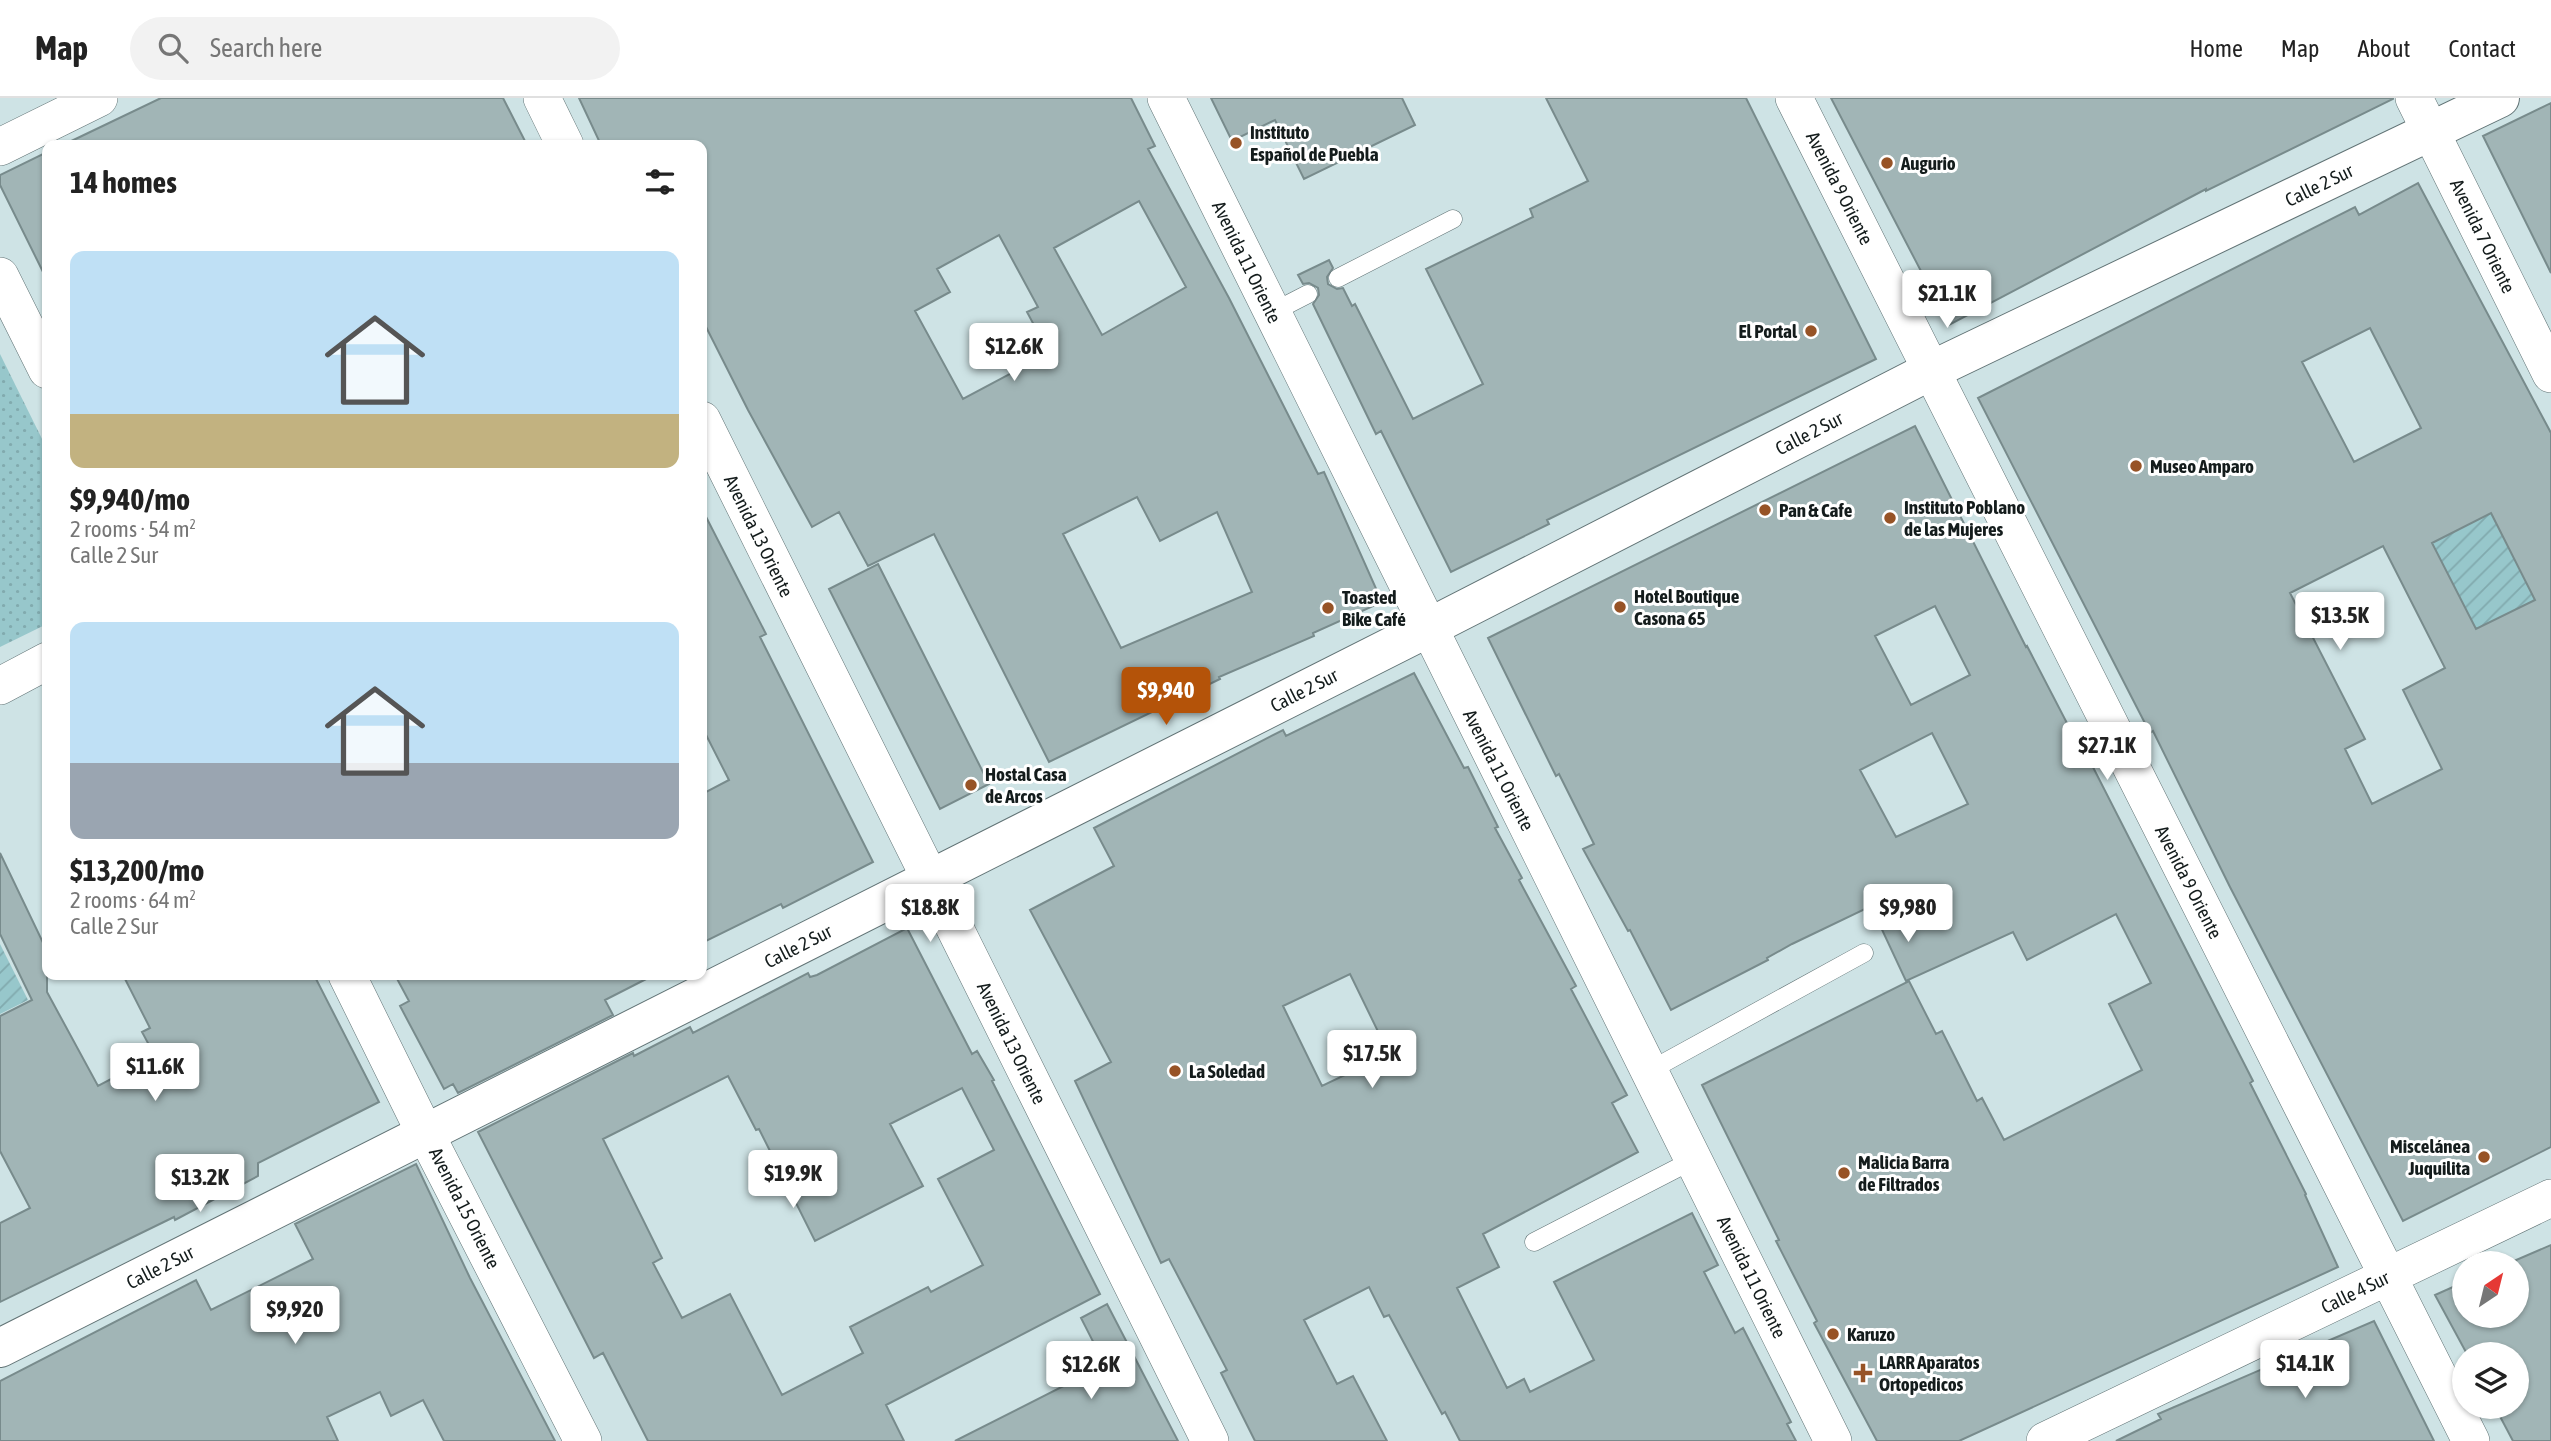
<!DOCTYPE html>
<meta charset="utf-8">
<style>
body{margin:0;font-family:"Asap Condensed",sans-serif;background:#f2f2f2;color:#222;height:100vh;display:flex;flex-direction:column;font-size:26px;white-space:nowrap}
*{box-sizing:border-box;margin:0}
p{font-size:23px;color:#767676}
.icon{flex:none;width:38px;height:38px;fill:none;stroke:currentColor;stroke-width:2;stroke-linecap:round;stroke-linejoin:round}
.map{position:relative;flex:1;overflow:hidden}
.sheet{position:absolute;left:42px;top:42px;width:665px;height:840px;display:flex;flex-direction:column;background:#fff;border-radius:14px;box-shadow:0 2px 5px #0004}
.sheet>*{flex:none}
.needle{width:46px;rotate:35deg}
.buttons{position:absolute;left:2452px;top:1153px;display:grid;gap:14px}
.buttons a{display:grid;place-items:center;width:77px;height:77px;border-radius:50%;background:#fff;box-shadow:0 2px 5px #0004;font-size:35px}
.price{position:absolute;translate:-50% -60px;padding:0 16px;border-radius:7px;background:#fff;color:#222;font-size:23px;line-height:46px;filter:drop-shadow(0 2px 4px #0008)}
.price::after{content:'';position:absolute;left:50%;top:42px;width:21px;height:16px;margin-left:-10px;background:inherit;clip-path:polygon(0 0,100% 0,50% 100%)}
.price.on{background:#b45309;color:#fff}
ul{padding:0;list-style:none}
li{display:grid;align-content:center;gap:14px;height:371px;padding:0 28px}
li span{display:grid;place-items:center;height:217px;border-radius:14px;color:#555}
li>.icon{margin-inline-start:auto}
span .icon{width:126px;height:126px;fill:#fffc;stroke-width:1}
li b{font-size:30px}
h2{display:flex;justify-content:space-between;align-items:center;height:84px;padding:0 28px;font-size:30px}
header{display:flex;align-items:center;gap:42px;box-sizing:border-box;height:98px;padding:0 35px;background:#fff;border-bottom:2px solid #e0e0e0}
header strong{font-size:33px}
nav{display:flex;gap:38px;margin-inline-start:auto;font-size:24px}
.search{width:490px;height:63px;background:#f2f2f2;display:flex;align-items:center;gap:18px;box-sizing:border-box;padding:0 24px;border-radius:38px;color:#767676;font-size:26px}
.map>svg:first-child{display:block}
</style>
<header>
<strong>Map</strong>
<div class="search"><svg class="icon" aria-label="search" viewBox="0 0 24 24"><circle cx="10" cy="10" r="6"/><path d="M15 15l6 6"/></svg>Search here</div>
<nav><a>Home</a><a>Map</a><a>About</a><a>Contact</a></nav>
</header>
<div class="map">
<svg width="2551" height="1343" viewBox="0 0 2551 1343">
<defs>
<pattern id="grass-dots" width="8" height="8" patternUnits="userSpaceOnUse" patternTransform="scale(1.75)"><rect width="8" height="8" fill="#97c7cb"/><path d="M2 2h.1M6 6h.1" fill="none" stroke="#81aaae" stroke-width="1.8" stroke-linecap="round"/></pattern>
<pattern id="garden-furrows" width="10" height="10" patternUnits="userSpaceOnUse" patternTransform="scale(1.75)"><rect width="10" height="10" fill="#97c7cb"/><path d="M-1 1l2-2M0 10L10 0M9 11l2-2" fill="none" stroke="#81aaae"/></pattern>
</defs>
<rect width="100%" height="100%" fill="#cee3e5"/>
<path fill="url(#grass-dots)" d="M 0,256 L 47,351 L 47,526 L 0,549 Z"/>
<path fill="url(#garden-furrows)" d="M 2491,415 L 2535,502 L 2476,531 L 2432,445 Z
M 0,846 L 28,902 L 0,916 Z"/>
<path fill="#a1b5b6" stroke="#788b8c" stroke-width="2" fill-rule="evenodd" d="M 161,0 L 503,0 L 527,47 L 63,47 Z
M 579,0 L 1131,0 L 1155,48 L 1148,51 L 1229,200 L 1318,376 L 1324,374 L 1382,504 L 1313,535 L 1314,538 L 1219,579 L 1220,581 L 1049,664 L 934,436 L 868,468 L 839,414 L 812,429 L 748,312 L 702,221 L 702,47 L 601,47 ZM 1139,103 L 1186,189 L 1102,237 L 1054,150 ZM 999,137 L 1038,209 L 1027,214 L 1049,255 L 963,301 L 915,213 L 950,194 L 937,171 ZM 1137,399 L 1160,443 L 1217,414 L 1252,494 L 1121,550 L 1063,436 Z
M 1211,0 L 1402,0 L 1415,27 L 1304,81 L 1275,22 L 1232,43 Z
M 1546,0 L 1746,0 L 1876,261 L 1547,422 L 1549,426 L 1451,474 L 1381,333 L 1376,336 L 1313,206 L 1319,197 L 1318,190 L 1309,185 L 1303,186 L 1298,177 L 1329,162 L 1333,170 L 1327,179 L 1328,186 L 1337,191 L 1343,190 L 1352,208 L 1355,206 L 1413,321 L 1483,286 L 1426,171 L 1533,119 L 1530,111 L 1588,83 Z
M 1831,0 L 2393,0 L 2393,1 L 2206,93 L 2206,91 L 1949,227 Z
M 2551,5 L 2551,175 L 2483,38 Z
M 47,54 L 47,182 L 0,87 L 0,77 Z
M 2418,85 L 2551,335 L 2551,1049 L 2403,1123 L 2230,789 L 2153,633 L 2150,635 L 1978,300 L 2355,109 L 2359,117 ZM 2370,230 L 2421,330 L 2354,364 L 2302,264 ZM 2491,415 L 2535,502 L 2476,531 L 2432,445 ZM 2383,448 L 2445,570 L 2403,592 L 2442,671 L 2372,706 L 2345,651 L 2365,641 L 2290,495 Z
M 1915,328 L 2026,549 L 2027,548 L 2069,629 L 2072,628 L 2253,983 L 2250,985 L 2306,1096 L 2305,1097 L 2338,1169 L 1959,1343 L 1877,1343 L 1814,1225 L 1817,1223 L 1776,1143 L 1779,1142 L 1702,987 L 1909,883 L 1936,936 L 1942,933 L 1977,1003 L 1982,1000 L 2004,1042 L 2142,972 L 2109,906 L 2151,885 L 2116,816 L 2027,862 L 2013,834 L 1906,883 L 1871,808 L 1792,846 L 1767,860 L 1768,862 L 1671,912 L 1630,832 L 1628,833 L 1583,751 L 1594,746 L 1559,676 L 1556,678 L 1488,540 ZM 1935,508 L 1970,577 L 1911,607 L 1875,538 ZM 1932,635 L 1968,706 L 1896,739 L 1860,672 Z
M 702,411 L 766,536 L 760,539 L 873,764 L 783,810 L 781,806 L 702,845 L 702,696 L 729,682 L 702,629 Z
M 878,466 L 989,686 L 940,711 L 829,491 Z
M 1414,575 L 1464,670 L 1468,669 L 1498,729 L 1495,730 L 1522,780 L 1519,782 L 1576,888 L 1571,891 L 1627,997 L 1612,1005 L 1638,1054 L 1483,1136 L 1499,1169 L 1457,1190 L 1507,1290 L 1524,1281 L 1530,1294 L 1594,1262 L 1554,1184 L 1692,1115 L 1718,1167 L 1704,1174 L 1735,1235 L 1743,1230 L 1791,1324 L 1787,1326 L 1796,1343 L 1460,1343 L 1445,1314 L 1442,1316 L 1389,1217 L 1384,1219 L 1369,1189 L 1304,1222 L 1337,1286 L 1353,1278 L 1387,1343 L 1255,1343 L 1221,1275 L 1227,1272 L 1169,1161 L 1161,1165 L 1075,983 L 1111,964 L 1030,812 L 1114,768 L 1094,730 L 1283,632 L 1286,638 ZM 1350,876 L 1389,956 L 1322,988 L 1283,908 Z
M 0,755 L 47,853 L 47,894 L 98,988 L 155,958 L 142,934 L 150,930 L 123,877 L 314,877 L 379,1004 L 258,1065 L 258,1078 L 175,1122 L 174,1119 L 0,1204 L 0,1125 L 30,1110 L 0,1053 L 0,918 L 32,902 L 0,836 Z
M 907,830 L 972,956 L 977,953 L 994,982 L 992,983 L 1100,1196 L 886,1307 L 904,1343 L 648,1343 L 603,1255 L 594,1260 L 478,1034 L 633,955 L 634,958 L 690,929 L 693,935 L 808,875 L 810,879 L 817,877 ZM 728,978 L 756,1032 L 759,1031 L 815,1143 L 923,1088 L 890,1026 L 962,990 L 994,1052 L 938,1081 L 983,1167 L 931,1194 L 928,1189 L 850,1229 L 863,1255 L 782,1297 L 730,1196 L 682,1220 L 653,1165 L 662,1160 L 603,1041 Z
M 395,877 L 654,877 L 605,902 L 613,917 L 458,995 L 453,986 L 444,991 L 400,908 L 409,903 Z
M 416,1066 L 470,1180 L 555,1343 L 444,1343 L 423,1302 L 391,1318 L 380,1294 L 327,1319 L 338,1343 L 0,1343 L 0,1283 L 196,1182 L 211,1212 L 313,1161 L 295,1126 Z
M 2551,1147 L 2551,1343 L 2513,1343 L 2495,1309 L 2516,1309 L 2516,1256 L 2467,1256 L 2435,1197 L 2464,1184 L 2464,1218 L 2516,1218 L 2516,1166 L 2507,1166 Z
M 1107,1206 L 1178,1343 L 955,1343 L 1105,1267 L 1081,1220 Z
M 2374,1223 L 2434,1343 L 2116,1343 L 2161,1321 L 2158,1316 Z"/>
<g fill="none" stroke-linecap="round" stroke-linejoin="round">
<g stroke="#617375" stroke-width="19">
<path id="service" d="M 1338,180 L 1453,121
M 1273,214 L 1308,196
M 1649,973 L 1864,855
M 1534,1144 L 1693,1062"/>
</g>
<g stroke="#617375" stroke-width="38">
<path id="minor" d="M 542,0 L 565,47
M 1166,0 L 1833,1343
M 1794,0 L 2471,1343
M 2414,0 L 2551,276
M 0,49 L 99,0
M 0,178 L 47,272
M 702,322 L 1210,1343
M 0,588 L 47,563
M 347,877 L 419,1023 L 583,1343
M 2045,1343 L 2551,1100"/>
</g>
<g stroke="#617375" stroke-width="40">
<path id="tertiary" d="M 0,1250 L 1428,530 L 1932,272 L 2500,0"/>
</g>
<use href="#service" stroke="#fff" stroke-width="18"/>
<use href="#minor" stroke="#fff" stroke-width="37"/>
<use href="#tertiary" stroke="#fff" stroke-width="38"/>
</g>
<g fill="#975326" stroke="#fff" stroke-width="2.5">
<circle cx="1236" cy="45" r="7"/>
<circle cx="1887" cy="65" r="7"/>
<circle cx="1811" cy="233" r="7"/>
<circle cx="2136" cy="368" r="7"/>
<circle cx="1765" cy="412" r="7"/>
<circle cx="1890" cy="420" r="7"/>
<circle cx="1620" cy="509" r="7"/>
<circle cx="1328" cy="510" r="7"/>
<circle cx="971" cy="687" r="7"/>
<circle cx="1175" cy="973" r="7"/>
<circle cx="2484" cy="1059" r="7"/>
<circle cx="1844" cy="1075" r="7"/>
<circle cx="1833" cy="1236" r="7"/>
<path d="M1859.5 1264.5h7v7h7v7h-7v7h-7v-7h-7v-7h7z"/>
</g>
<g text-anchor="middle" stroke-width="6" stroke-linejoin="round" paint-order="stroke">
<g font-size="19" font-weight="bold" fill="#141c1c" stroke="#fff" text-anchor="start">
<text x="1250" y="41">Instituto<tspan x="1250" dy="22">Español de Puebla</tspan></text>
<text x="1901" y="72">Augurio</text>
<text x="1797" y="240" text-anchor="end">El Portal</text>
<text x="2150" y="375">Museo Amparo</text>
<text x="1904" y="416">Instituto Poblano<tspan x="1904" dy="22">de las Mujeres</tspan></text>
<text x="1779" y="419">Pan &amp; Cafe</text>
<text x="1634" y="505">Hotel Boutique<tspan x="1634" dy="22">Casona 65</tspan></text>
<text x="1342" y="506">Toasted<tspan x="1342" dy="22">Bike Café</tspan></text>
<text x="985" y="683">Hostal Casa<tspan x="985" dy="22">de Arcos</tspan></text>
<text x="1189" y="980">La Soledad</text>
<text x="2470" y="1055" text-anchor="end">Miscelánea<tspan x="2470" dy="22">Juquilita</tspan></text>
<text x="1858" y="1071">Malicia Barra<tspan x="1858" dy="22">de Filtrados</tspan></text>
<text x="1847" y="1243">Karuzo</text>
<text x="1879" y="1271">LARR Aparatos<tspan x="1879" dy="22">Ortopedicos</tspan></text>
</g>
<g font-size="19" fill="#141c1c" stroke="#fff">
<text transform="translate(2319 87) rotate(-26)" y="7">Calle 2 Sur</text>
<text transform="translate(1840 90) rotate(63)" y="7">Avenida 9 Oriente</text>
<text transform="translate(2483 138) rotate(64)" y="7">Avenida 7 Oriente</text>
<text transform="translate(1247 164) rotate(64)" y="7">Avenida 11 Oriente</text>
<text transform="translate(1809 335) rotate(-27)" y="7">Calle 2 Sur</text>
<text transform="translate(759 438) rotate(64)" y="7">Avenida 13 Oriente</text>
<text transform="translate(1304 592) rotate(-27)" y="7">Calle 2 Sur</text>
<text transform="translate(1499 672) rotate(63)" y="7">Avenida 11 Oriente</text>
<text transform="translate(2189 784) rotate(63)" y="7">Avenida 9 Oriente</text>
<text transform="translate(798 848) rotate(-27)" y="7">Calle 2 Sur</text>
<text transform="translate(1012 945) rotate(64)" y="7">Avenida 13 Oriente</text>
<text transform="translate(465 1110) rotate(63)" y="7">Avenida 15 Oriente</text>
<text transform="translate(160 1169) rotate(-27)" y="7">Calle 2 Sur</text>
<text transform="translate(1752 1179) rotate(64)" y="7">Avenida 11 Oriente</text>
<text transform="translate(2355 1194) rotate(-26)" y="7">Calle 4 Sur</text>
</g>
</g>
</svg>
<div class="buttons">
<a><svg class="needle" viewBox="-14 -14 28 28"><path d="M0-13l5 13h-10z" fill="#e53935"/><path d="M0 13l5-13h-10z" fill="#767676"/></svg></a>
<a><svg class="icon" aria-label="layers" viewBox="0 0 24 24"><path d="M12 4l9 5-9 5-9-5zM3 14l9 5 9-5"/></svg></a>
</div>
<b class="price" style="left:1947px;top:232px">$21.1K</b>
<b class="price" style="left:1014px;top:285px">$12.6K</b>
<b class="price" style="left:2340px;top:554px">$13.5K</b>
<b class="price on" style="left:1166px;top:629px">$9,940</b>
<b class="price" style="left:2107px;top:684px">$27.1K</b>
<b class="price" style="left:930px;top:846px">$18.8K</b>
<b class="price" style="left:1908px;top:846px">$9,980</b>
<b class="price" style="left:1372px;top:992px">$17.5K</b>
<b class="price" style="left:155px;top:1005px">$11.6K</b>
<b class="price" style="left:793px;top:1112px">$19.9K</b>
<b class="price" style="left:200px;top:1116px">$13.2K</b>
<b class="price" style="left:295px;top:1248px">$9,920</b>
<b class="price" style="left:2305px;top:1302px">$14.1K</b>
<b class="price" style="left:1091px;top:1303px">$12.6K</b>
<section class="sheet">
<h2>14 homes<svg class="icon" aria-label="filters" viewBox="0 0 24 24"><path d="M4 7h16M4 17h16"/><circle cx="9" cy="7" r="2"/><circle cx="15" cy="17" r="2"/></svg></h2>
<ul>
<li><span style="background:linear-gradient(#bfe0f5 75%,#c2b280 0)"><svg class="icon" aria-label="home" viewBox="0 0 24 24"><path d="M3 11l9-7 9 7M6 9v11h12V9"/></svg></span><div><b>$9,940/mo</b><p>2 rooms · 54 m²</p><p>Calle 2 Sur</p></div></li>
<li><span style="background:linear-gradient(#bfe0f5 65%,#9aa5b1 0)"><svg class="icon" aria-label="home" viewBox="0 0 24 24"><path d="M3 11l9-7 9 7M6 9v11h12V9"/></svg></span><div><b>$13,200/mo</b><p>2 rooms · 64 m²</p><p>Calle 2 Sur</p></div></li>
</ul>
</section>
</div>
